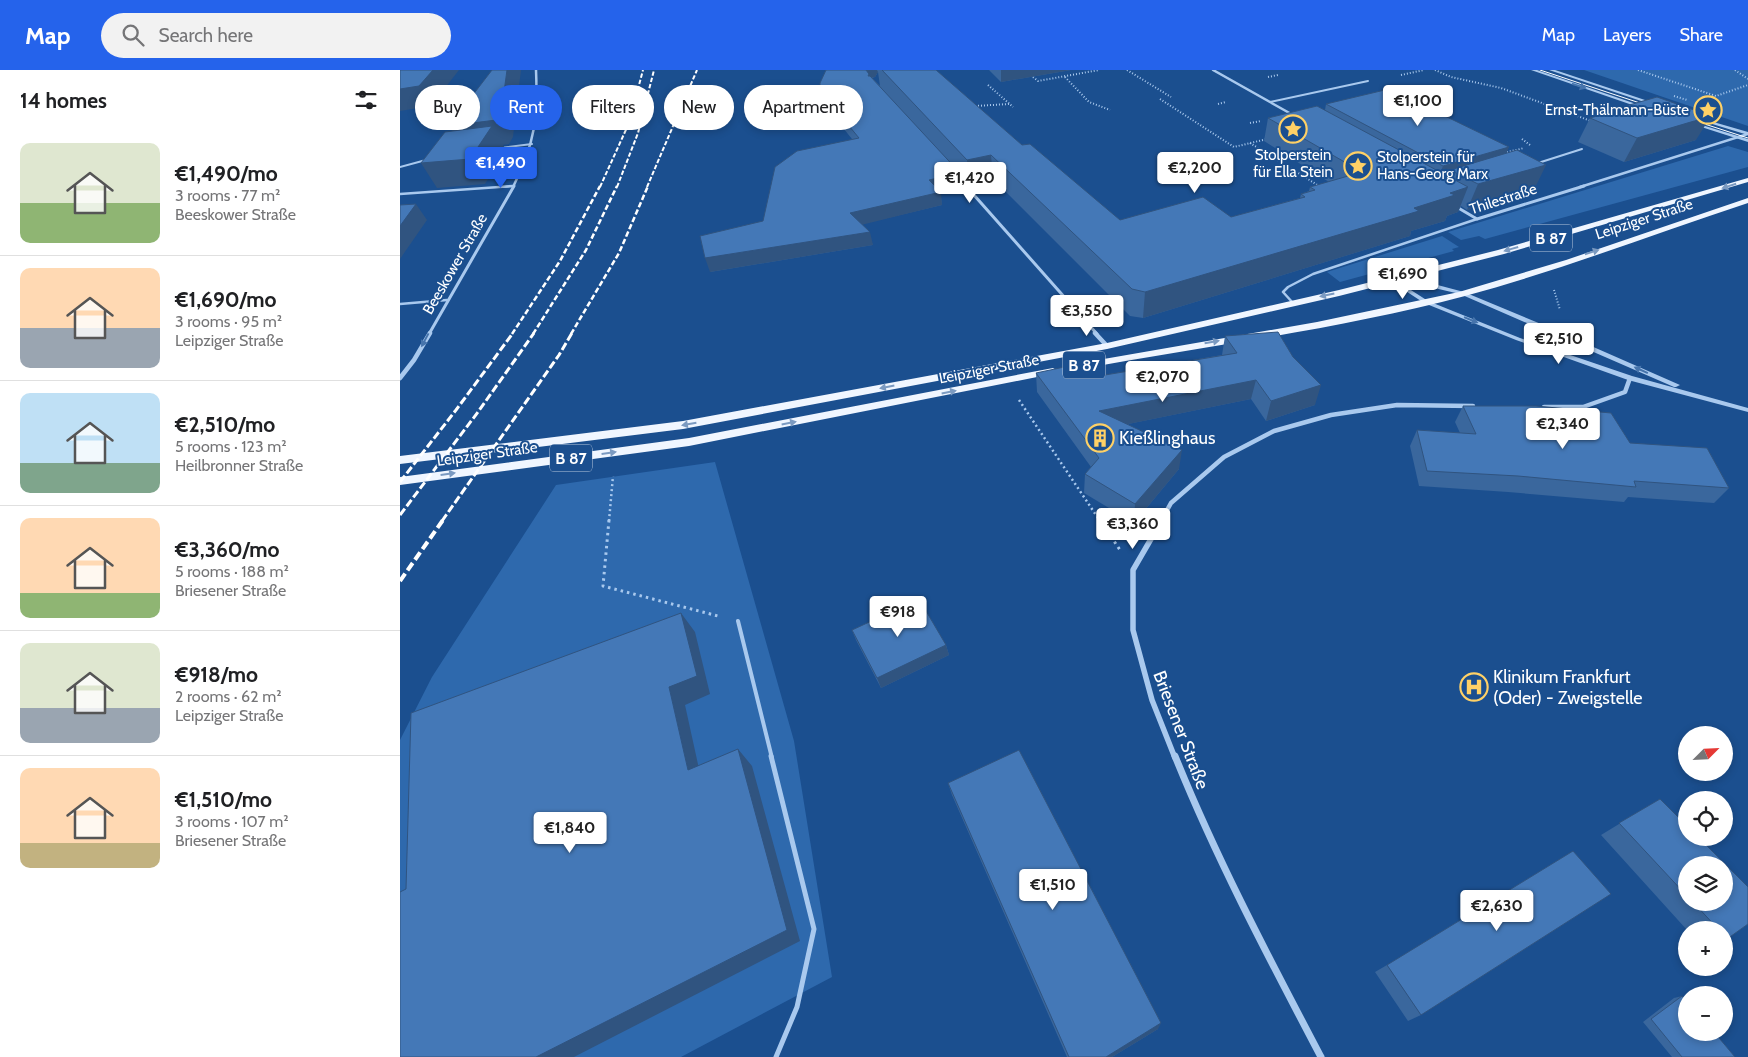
<!DOCTYPE html>
<meta charset="utf-8">
<style>
body{margin:0;font-family:Cabin,sans-serif;background:#f2f2f2;color:#202124;height:100vh;display:flex;flex-direction:column;font-size:19px;white-space:nowrap}
*{box-sizing:border-box;margin:0}
p{font-size:16px;color:#757577}
.icon{flex:none;width:28px;height:28px;fill:none;stroke:currentColor;stroke-width:2;stroke-linecap:round;stroke-linejoin:round}
.map{position:relative;flex:1;overflow:hidden}
.details{display:flex;flex-direction:column;background:#fff;width:400px}
.details>*{flex:none}
.top-card{position:absolute;left:15px;top:15px;width:475px;height:45px;display:flex;gap:10px}
.needle{width:32px;rotate:66deg}
.buttons{position:absolute;left:1278px;top:656px;display:grid;gap:10px}
.buttons a{display:grid;place-items:center;width:55px;height:55px;border-radius:50%;background:#fff;box-shadow:0 2px 8px #0003;font-size:25px}
.price{position:absolute;translate:-50% -42px;padding:0 11px;border-radius:5px;background:#fff;color:#222;font-size:16px;line-height:32px;filter:drop-shadow(0 1px 2px #0008)}
.price::after{content:'';position:absolute;left:50%;top:30px;width:15px;height:11px;margin-left:-8px;background:inherit;clip-path:polygon(0 0,100% 0,50% 100%)}
.price.current{background:#2563eb;color:#fff}
ul{padding:0;list-style:none}
li{display:flex;align-items:center;gap:15px;height:125px;padding:0 20px}
li+li{border-top:1px solid #e0e0e0}
li span{display:grid;place-items:center;flex:none;width:140px;height:100px;border-radius:10px;color:#555}
li>.icon{margin-inline-start:auto}
span .icon{width:60px;height:60px;fill:#fffc;stroke-width:1}
li b{font-size:21px}
h2{display:flex;justify-content:space-between;align-items:center;height:60px;padding:0 20px;font-size:21px}
.pill{padding:0 18px;border-radius:22px;background:#fff;box-shadow:0 2px 8px #0003;font-size:18px;line-height:45px}
.pill.current{background:#2563eb;color:#fff}
header{display:flex;align-items:center;gap:30px;box-sizing:border-box;height:70px;padding:0 25px;background:#2563eb;color:#fff}
header strong{font-size:24px}
nav{display:flex;gap:28px;margin-inline-start:auto;font-size:18px}
.search{width:350px;height:45px;background:#f2f2f2;display:flex;align-items:center;gap:12px;box-sizing:border-box;padding:0 18px;border-radius:28px;color:#757577;font-size:19px}
main{display:flex;flex:1;min-height:0}
.map>svg:first-child{display:block}
</style>
<header>
<strong>Map</strong>
<div class="search"><svg class="icon" aria-label="search" viewBox="0 0 24 24"><circle cx="10" cy="10" r="6"/><path d="M15 15l6 6"/></svg>Search here</div>
<nav><a>Map</a><a>Layers</a><a>Share</a></nav>
</header>
<main>
<section class="details">
<h2>14 homes<svg class="icon" aria-label="filters" viewBox="0 0 24 24"><path d="M4 7h16M4 17h16"/><circle cx="9" cy="7" r="2"/><circle cx="15" cy="17" r="2"/></svg></h2>
<ul>
<li><span style="background:linear-gradient(#dfe7d0 60%,#8fb573 0)"><svg class="icon" aria-label="home" viewBox="0 0 24 24"><path d="M3 11l9-7 9 7M6 9v11h12V9"/></svg></span><div><b>€1,490/mo</b><p>3 rooms · 77 m²</p><p>Beeskower Straße</p></div></li>
<li><span style="background:linear-gradient(#ffd9b3 60%,#9aa5b1 0)"><svg class="icon" aria-label="home" viewBox="0 0 24 24"><path d="M3 11l9-7 9 7M6 9v11h12V9"/></svg></span><div><b>€1,690/mo</b><p>3 rooms · 95 m²</p><p>Leipziger Straße</p></div></li>
<li><span style="background:linear-gradient(#bfe0f5 70%,#7fa58c 0)"><svg class="icon" aria-label="home" viewBox="0 0 24 24"><path d="M3 11l9-7 9 7M6 9v11h12V9"/></svg></span><div><b>€2,510/mo</b><p>5 rooms · 123 m²</p><p>Heilbronner Straße</p></div></li>
<li><span style="background:linear-gradient(#ffd9b3 75%,#8fb573 0)"><svg class="icon" aria-label="home" viewBox="0 0 24 24"><path d="M3 11l9-7 9 7M6 9v11h12V9"/></svg></span><div><b>€3,360/mo</b><p>5 rooms · 188 m²</p><p>Briesener Straße</p></div></li>
<li><span style="background:linear-gradient(#dfe7d0 65%,#9aa5b1 0)"><svg class="icon" aria-label="home" viewBox="0 0 24 24"><path d="M3 11l9-7 9 7M6 9v11h12V9"/></svg></span><div><b>€918/mo</b><p>2 rooms · 62 m²</p><p>Leipziger Straße</p></div></li>
<li><span style="background:linear-gradient(#ffd9b3 75%,#c2b280 0)"><svg class="icon" aria-label="home" viewBox="0 0 24 24"><path d="M3 11l9-7 9 7M6 9v11h12V9"/></svg></span><div><b>€1,510/mo</b><p>3 rooms · 107 m²</p><p>Briesener Straße</p></div></li>
</ul>
</section>
<div class="map">
<svg width="1348" height="987" viewBox="0 0 1348 987">
<rect width="100%" height="100%" fill="#1b4f8f"/>
<path fill="#2e69ad" d="M 1184,0 L 1348,0 L 1348,56 L 1187,1 Z
M 1328,76 L 1348,82 L 1348,97 L 1085,169 L 1079,166 L 1061,170 L 1048,162 Z
M 1042,166 L 1059,177 L 1052,179 L 1054,181 L 940,212 L 927,202 Z
M 315,392 L 394,671 L 432,907 L 281,987 L 0,987 L 0,670 L 32,607 L 156,415 Z"/>
<g fill="none" stroke-linecap="round" stroke-linejoin="round">
<path stroke="#a9c9ee" stroke-width="2" stroke-dasharray="1 2" stroke-linecap="butt" d="M 727,0 L 771,27
M 1035,0 L 1051,7 L 1101,18 L 1191,51
M 1238,0 L 1316,26 L 1348,15
M 1335,0 L 1348,9
M 1001,5 L 1024,0
M 633,7 L 638,11 L 699,0
M 665,7 L 689,32 L 710,40
M 868,7 L 878,5
M 588,15 L 613,37
M 1274,26 L 1287,30
M 760,29 L 834,77 L 867,69
M 818,34 L 826,32
M 575,36 L 609,34
M 850,53 L 861,51
M 1122,69 L 1130,75
M 850,73 L 919,116
M 1104,83 L 1124,78
M 1154,220 L 1160,240"/>
<path stroke="#a9c9ee" stroke-width="2.5" stroke-dasharray="2 3" stroke-linecap="butt" d="M 619,330 L 700,451
M 209,451 L 213,406"/>
<path stroke="#a9c9ee" stroke-width="3" stroke-dasharray="2.5 4" stroke-linecap="butt" d="M 209,450 L 203,516 L 318,546
M 700,450 L 720,480"/>
<path stroke="#a9c9ee" stroke-width="2" d="M 870,32 L 968,11
M 100,78 L 132,74
M 1138,93 L 1182,79
M 0,97 L 26,90
M 102,117 L 113,116"/>
<path stroke="#a9c9ee" stroke-width="2.5" d="M 0,124 L 113,116
M 893,233 L 883,222 L 888,217 L 913,204 L 1077,149
M 0,234 L 47,230"/>
<path stroke="#a9c9ee" stroke-width="4" d="M 338,551 L 372,688"/>
<path stroke="#a9c9ee" stroke-width="5" d="M 371,686 L 414,859 L 397,937 L 376,987"/>
<path stroke="#a9c9ee" stroke-width="2.5" d="M 813,0 L 893,45
M 558,107 L 567,117
M 113,117 C 135,74 138,47 136,0
M 1180,117 L 1348,64"/>
<path stroke="#a9c9ee" stroke-width="3" d="M 566,116 L 697,264
M 1055,136 L 1077,149 L 1184,116
M 29,264 L 114,116"/>
<path stroke="#a9c9ee" stroke-width="4.5" d="M 695,263 L 707,276
M 0,308 L 14,290 L 30,263
M 1144,337 L 1183,337 L 1225,322 L 1230,308
M 761,451 L 771,433 L 824,387 L 874,361 L 931,345 L 997,335 L 1073,336"/>
<path stroke="#a9c9ee" stroke-width="5.5" d="M 762,450 L 733,500 L 733,560 L 752,630 L 775,688"/>
<path stroke="#a9c9ee" stroke-width="7" d="M 775,686 C 817,790 869,888 921,987"/>
<path fill="#a9c9ee" fill-rule="evenodd" d="M 1131,0 L 1137,0 L 1245,37 L 1241,38 Z
M 1149,0 L 1155,0 L 1257,34 L 1253,35 Z
M 1296,47 L 1348,62 L 1348,65 L 1296,49 Z
M 1292,52 L 1348,69 L 1348,72 L 1292,54 Z
M 995,208 L 1030,213 L 1064,222 L 1141,254 L 1280,315 L 1276,317 L 1274,317 L 1060,224 L 1030,217 L 1000,213 L 1028,231 L 1120,268 L 1232,306 L 1348,338 L 1348,342 L 1228,310 L 1116,270 L 1024,233 L 989,210 Z"/>
<path fill="#f0f6ff" fill-rule="evenodd" d="M 1348,108 L 1348,112 L 1104,184 L 939,226 L 707,279 L 283,359 L 0,394 L 0,386 L 283,351 L 707,273 L 939,220 L 1098,180 Z
M 1348,128 L 1348,133 C 1254,164 1161,200 1065,226 C 937,260 805,276 675,300 L 670,297 L 675,294 L 917,252 L 1059,222 L 1166,190 Z
M 653,298 L 658,301 L 657,303 L 289,376 L 0,415 L 0,407 L 289,368 Z"/>
<path stroke="#fff" stroke-width="1" d="M 1140,0 L 1249,36
M 1292,50 L 1348,68"/>
<path stroke="#fff" stroke-width="2" stroke-dasharray="4.5 2" stroke-linecap="butt" d="M 200,117 L 229,53 L 243,0
M 217,117 L 238,63 L 254,0
M 247,117 L 297,0"/>
<path stroke="#fff" stroke-width="2.5" stroke-dasharray="5.5 2.5" stroke-linecap="butt" d="M 112,264 L 160,191 L 200,116
M 133,264 L 186,180 L 217,116
M 171,264 L 219,183 L 248,116"/>
<path stroke="#fff" stroke-width="3" stroke-dasharray="8 3" stroke-linecap="butt" d="M 0,412 L 56,340 L 113,263
M 0,445 L 78,342 L 134,263
M 42,451 L 159,285 L 172,263"/>
<path stroke="#fff" stroke-width="4" stroke-dasharray="9 4" stroke-linecap="butt" d="M 0,511 L 43,450"/>
</g>
<path fill="#3a679d" fill-rule="evenodd" d="M 426,0 L 536,0 L 622,75 L 720,150 L 831,147 L 900,128 L 901,124 L 909,121 L 910,117 L 929,112 L 864,71 L 868,48 L 925,40 L 926,34 L 1106,83 L 1134,120 L 1067,140 L 1061,136 L 1058,142 L 1047,146 L 1045,151 L 1011,161 L 1010,166 L 743,248 L 730,246 L 593,109 L 569,115 L 561,105 L 562,116 L 540,121 L 542,135 L 462,154 L 473,175 L 310,202 L 363,151 L 452,69 L 423,33 L 420,21 ZM 478,2 L 480,16 L 472,8 L 475,7 Z
M 589,0 L 671,0 L 601,12 Z
M 1205,42 L 1296,70 L 1224,92 L 1178,72 L 1190,48 L 1204,44 Z
M 825,266 L 915,335 L 866,351 L 851,329 L 728,354 L 779,399 L 734,453 L 684,423 L 685,404 L 691,397 L 637,322 L 636,303 L 699,306 L 822,285 Z
M 1063,336 L 1230,373 L 1329,418 L 1314,433 L 1228,427 L 1224,432 L 1108,422 L 1019,416 L 1010,376 L 1017,360 L 1060,363 L 1055,352 Z
M 452,560 L 546,575 L 549,585 L 481,618 L 456,570 Z
M 548,713 L 758,959 L 712,987 L 667,987 L 552,725 Z
M 1260,729 L 1286,755 L 1286,768 L 1299,768 L 1348,817 L 1348,854 L 1327,869 L 1324,871 L 1324,860 L 1287,860 L 1201,765 ZM 1286,795 L 1324,795 L 1324,832 L 1286,832 Z
M 987,895 L 1021,945 L 1008,951 L 975,902 Z
M 1282,926 L 1335,987 L 1272,987 L 1243,952 L 1274,928 Z"/>
<path fill="#305480" d="M 33,0 L 59,0 L 31,36 L 0,41 L 0,19 Z
M 107,0 L 121,0 L 113,67 L 109,74 L 103,75 L 106,80 L 85,114 L 37,118 L 21,93 L 64,80 L 49,56 Z
M 466,0 L 477,0 L 478,2 L 475,7 L 470,8 Z
M 601,0 L 671,0 L 601,12 Z
M 1311,46 L 1296,70 L 1224,92 L 1237,68 Z
M 1109,77 L 1099,101 L 1050,100 L 1044,118 L 1033,121 L 1043,96 Z
M 591,85 L 593,109 L 569,115 L 567,90 Z
M 1146,95 L 1134,120 L 1067,140 L 1078,114 Z
M 560,103 L 562,116 L 531,123 L 529,110 Z
M 1068,117 L 1058,142 L 1047,146 L 1045,151 L 1011,161 L 1010,166 L 743,248 L 745,222 L 1014,138 L 1050,123 Z
M 541,122 L 542,135 L 453,157 L 450,143 Z
M 16,134 L 27,150 L 0,189 L 0,156 Z
M 470,162 L 473,175 L 310,202 L 305,188 Z
M 856,310 L 851,329 L 699,360 L 699,341 Z
M 921,315 L 915,335 L 866,351 L 871,331 Z
M 782,380 L 779,399 L 734,453 L 735,434 Z
M 281,543 L 295,562 L 310,624 L 285,635 L 303,717 L 288,700 L 269,617 Z
M 546,575 L 549,585 L 481,618 L 477,608 Z
M 338,679 L 352,696 L 400,871 L 174,987 L 136,987 Z
M 761,953 L 758,959 L 712,987 L 706,987 Z"/>
<path fill="#4478b7" stroke="#305480" d="M 0,0 L 33,0 L 19,16 L 0,19 Z
M 92,0 L 107,0 L 101,44 L 96,50 L 49,56 Z
M 426,0 L 466,0 L 469,4 L 468,6 L 470,6 L 560,103 L 529,110 L 541,122 L 450,143 L 470,162 L 305,188 L 300,166 L 363,151 L 375,97 L 397,81 L 459,68 L 420,21 L 420,13 Z
M 482,0 L 536,0 L 622,75 L 630,74 L 720,150 L 803,127 L 831,147 L 905,127 L 901,124 L 915,120 L 910,117 L 962,102 L 868,48 L 917,36 L 1068,117 L 1050,123 L 1055,125 L 1014,138 L 1019,141 L 745,222 L 732,219 L 591,85 L 567,90 Z
M 989,19 L 1109,77 L 1043,96 L 926,34 Z
M 1257,27 L 1311,46 L 1237,68 L 1190,48 L 1208,43 L 1205,42 Z
M 92,56 L 70,89 L 21,93 L 45,62 Z
M 1117,80 L 1146,95 L 1078,114 L 1050,100 Z
M 16,134 L 0,156 L 0,135 Z
M 878,262 L 893,287 L 921,315 L 871,331 L 856,310 L 699,341 L 782,380 L 735,434 L 685,404 L 699,388 L 636,303 L 688,292 L 699,306 L 837,283 L 825,266 Z
M 1063,336 L 1136,336 L 1211,343 L 1230,373 L 1307,378 L 1329,418 L 1234,411 L 1236,417 L 1118,406 L 1027,401 L 1017,360 L 1076,364 Z
M 519,529 L 546,575 L 477,608 L 452,560 Z
M 281,543 L 297,606 L 269,617 L 288,700 L 338,679 L 387,860 L 136,987 L 0,987 L 0,822 L 6,819 L 11,643 Z
M 619,680 L 761,953 L 706,987 L 669,987 L 548,713 Z
M 1260,729 L 1286,755 L 1286,768 L 1299,768 L 1348,817 L 1348,854 L 1327,869 L 1324,865 L 1324,860 L 1319,860 L 1293,832 L 1324,832 L 1324,795 L 1286,795 L 1286,825 L 1219,753 Z
M 1173,781 L 1211,824 L 1021,945 L 987,895 Z
M 1282,926 L 1286,931 L 1286,962 L 1314,962 L 1335,987 L 1282,987 L 1251,949 Z"/>
<defs><path id="oneway-solid" d="M-6-.8H1V-3.2L6.5 0L1 3.2V.8H-6Z" transform="scale(1.25)"/></defs>
<g fill="#4674ac">
<use href="#oneway-solid" transform="translate(1179 16) rotate(18)"/>
<use href="#oneway-solid" transform="translate(1071 250) rotate(22)"/>
<use href="#oneway-solid" transform="translate(25 270) rotate(118)"/>
<use href="#oneway-solid" transform="translate(1241 300) rotate(-156)"/>
</g>
<g fill="#7b9ac1">
<use href="#oneway-solid" transform="translate(1329 116) rotate(162)"/>
<use href="#oneway-solid" transform="translate(1111 179) rotate(164)"/>
<use href="#oneway-solid" transform="translate(1192 182) rotate(-18)"/>
<use href="#oneway-solid" transform="translate(927 225) rotate(168)"/>
<use href="#oneway-solid" transform="translate(812 272) rotate(-10)"/>
<use href="#oneway-solid" transform="translate(487 317) rotate(169)"/>
<use href="#oneway-solid" transform="translate(549 322) rotate(-11)"/>
<use href="#oneway-solid" transform="translate(389 353) rotate(-11)"/>
<use href="#oneway-solid" transform="translate(289 354) rotate(170)"/>
<use href="#oneway-solid" transform="translate(209 383) rotate(-8)"/>
<use href="#oneway-solid" transform="translate(48 404) rotate(-8)"/>
</g>
<defs>
<g id="sight-ring" transform="scale(1.4375)"><circle r="9.5" fill="#1b4f8f" stroke="#ffd166" stroke-width="1.5"/><path d="M0-6L1.8-2.2L6-1.7L2.9 1.2L3.7 5.4L0 3.3L-3.7 5.4L-2.9 1.2L-6-1.7L-1.8-2.2Z" fill="#ffd166"/></g>
<g id="building-ring" transform="scale(1.4375)"><circle r="9.5" fill="#1b4f8f" stroke="#ffd166" stroke-width="1.5"/><path d="M-4-6H4V6H1V3H-1V6H-4ZM-2.5-4.3h1.7v1.8h-1.7ZM.8-4.3h1.7v1.8H.8ZM-2.5-1h1.7V.8h-1.7ZM.8-1h1.7V.8H.8Z" fill="#ffd166"/></g>
<g id="hospital-ring" transform="scale(1.4375)"><circle r="9.5" fill="#1b4f8f" stroke="#ffd166" stroke-width="1.5"/><path d="M-5-5h3v3.5h4V-5h3V5h-3V1.5h-4V5h-3Z" fill="#ffd166"/></g>
</defs>
<g fill-rule="evenodd">
<use href="#sight-ring" x="1308" y="40"/>
<use href="#sight-ring" x="893" y="59"/>
<use href="#sight-ring" x="958" y="96"/>
<use href="#building-ring" x="700" y="368"/>
<use href="#hospital-ring" x="1074" y="617"/>
</g>
<g text-anchor="middle" stroke-width="4" stroke-linejoin="round" paint-order="stroke">
<g font-size="15" fill="#fff" stroke="#1b4f8f" text-anchor="end">
<text x="1289" y="45">Ernst-Thälmann-Büste</text>
<text x="893" y="90" text-anchor="middle">Stolperstein<tspan x="893" dy="17">für Ella Stein</tspan></text>
<text x="977" y="92" text-anchor="start">Stolperstein für<tspan x="977" dy="17">Hans-Georg Marx</tspan></text>
</g>
<g font-size="15" fill="#fff" stroke="#1b4f8f">
<text transform="translate(1103 129) rotate(-18)" y="5">Thilestraße</text>
<text transform="translate(1244 149) rotate(-18)" y="5">Leipziger Straße</text>
<text transform="translate(55 194) rotate(-60)" y="5">Beeskower Straße</text>
<text transform="translate(589 299) rotate(-11)" y="5">Leipziger Straße</text>
<text transform="translate(87 384) rotate(-8)" y="5">Leipziger Straße</text>
</g>
<g fill="#1b4f8f" stroke="#bbcadd" stroke-width="1">
<rect x="1130" y="154.5" width="42" height="27" rx="4"/>
<rect x="663" y="281.5" width="42" height="27" rx="4"/>
<rect x="150" y="374.5" width="42" height="27" rx="4"/>
</g>
<g font-size="16" font-weight="bold" fill="#fff">
<text x="1151" y="174">B 87</text>
<text x="684" y="301">B 87</text>
<text x="171" y="394">B 87</text>
</g>
<g font-size="18" fill="#fff" stroke="#1b4f8f" text-anchor="start">
<text x="719" y="374">Kießlinghaus</text>
<text x="1093" y="613">Klinikum Frankfurt<tspan x="1093" dy="21">(Oder) - Zweigstelle</tspan></text>
</g>
<g font-size="18" fill="#fff" stroke="#1b4f8f">
<text transform="translate(781 660) rotate(69)" y="6">Briesener Straße</text>
</g>
</g>
</svg>
<div class="buttons">
<a><svg class="needle" viewBox="-14 -14 28 28"><path d="M0-13l5 13h-10z" fill="#e53935"/><path d="M0 13l5-13h-10z" fill="#757577"/></svg></a>
<a><svg class="icon" aria-label="locate" viewBox="0 0 24 24"><circle cx="12" cy="12" r="6"/><path d="M12 2v4M12 18v4M2 12h4M18 12h4"/></svg></a>
<a><svg class="icon" aria-label="layers" viewBox="0 0 24 24"><path d="M12 4l9 5-9 5-9-5zM3 14l9 5 9-5"/></svg></a>
<a>+</a>
<a>−</a>
</div>
<b class="price" style="left:1018px;top:57px">€1,100</b>
<b class="price current" style="left:101px;top:119px">€1,490</b>
<b class="price" style="left:795px;top:124px">€2,200</b>
<b class="price" style="left:570px;top:134px">€1,420</b>
<b class="price" style="left:1003px;top:230px">€1,690</b>
<b class="price" style="left:687px;top:267px">€3,550</b>
<b class="price" style="left:1159px;top:295px">€2,510</b>
<b class="price" style="left:763px;top:333px">€2,070</b>
<b class="price" style="left:1163px;top:380px">€2,340</b>
<b class="price" style="left:733px;top:480px">€3,360</b>
<b class="price" style="left:498px;top:568px">€918</b>
<b class="price" style="left:170px;top:784px">€1,840</b>
<b class="price" style="left:653px;top:841px">€1,510</b>
<b class="price" style="left:1097px;top:862px">€2,630</b>
<div class="top-card">
<a class="pill">Buy</a>
<a class="pill current">Rent</a>
<a class="pill">Filters</a>
<a class="pill">New</a>
<a class="pill">Apartment</a>
</div>
</div>
</main>
